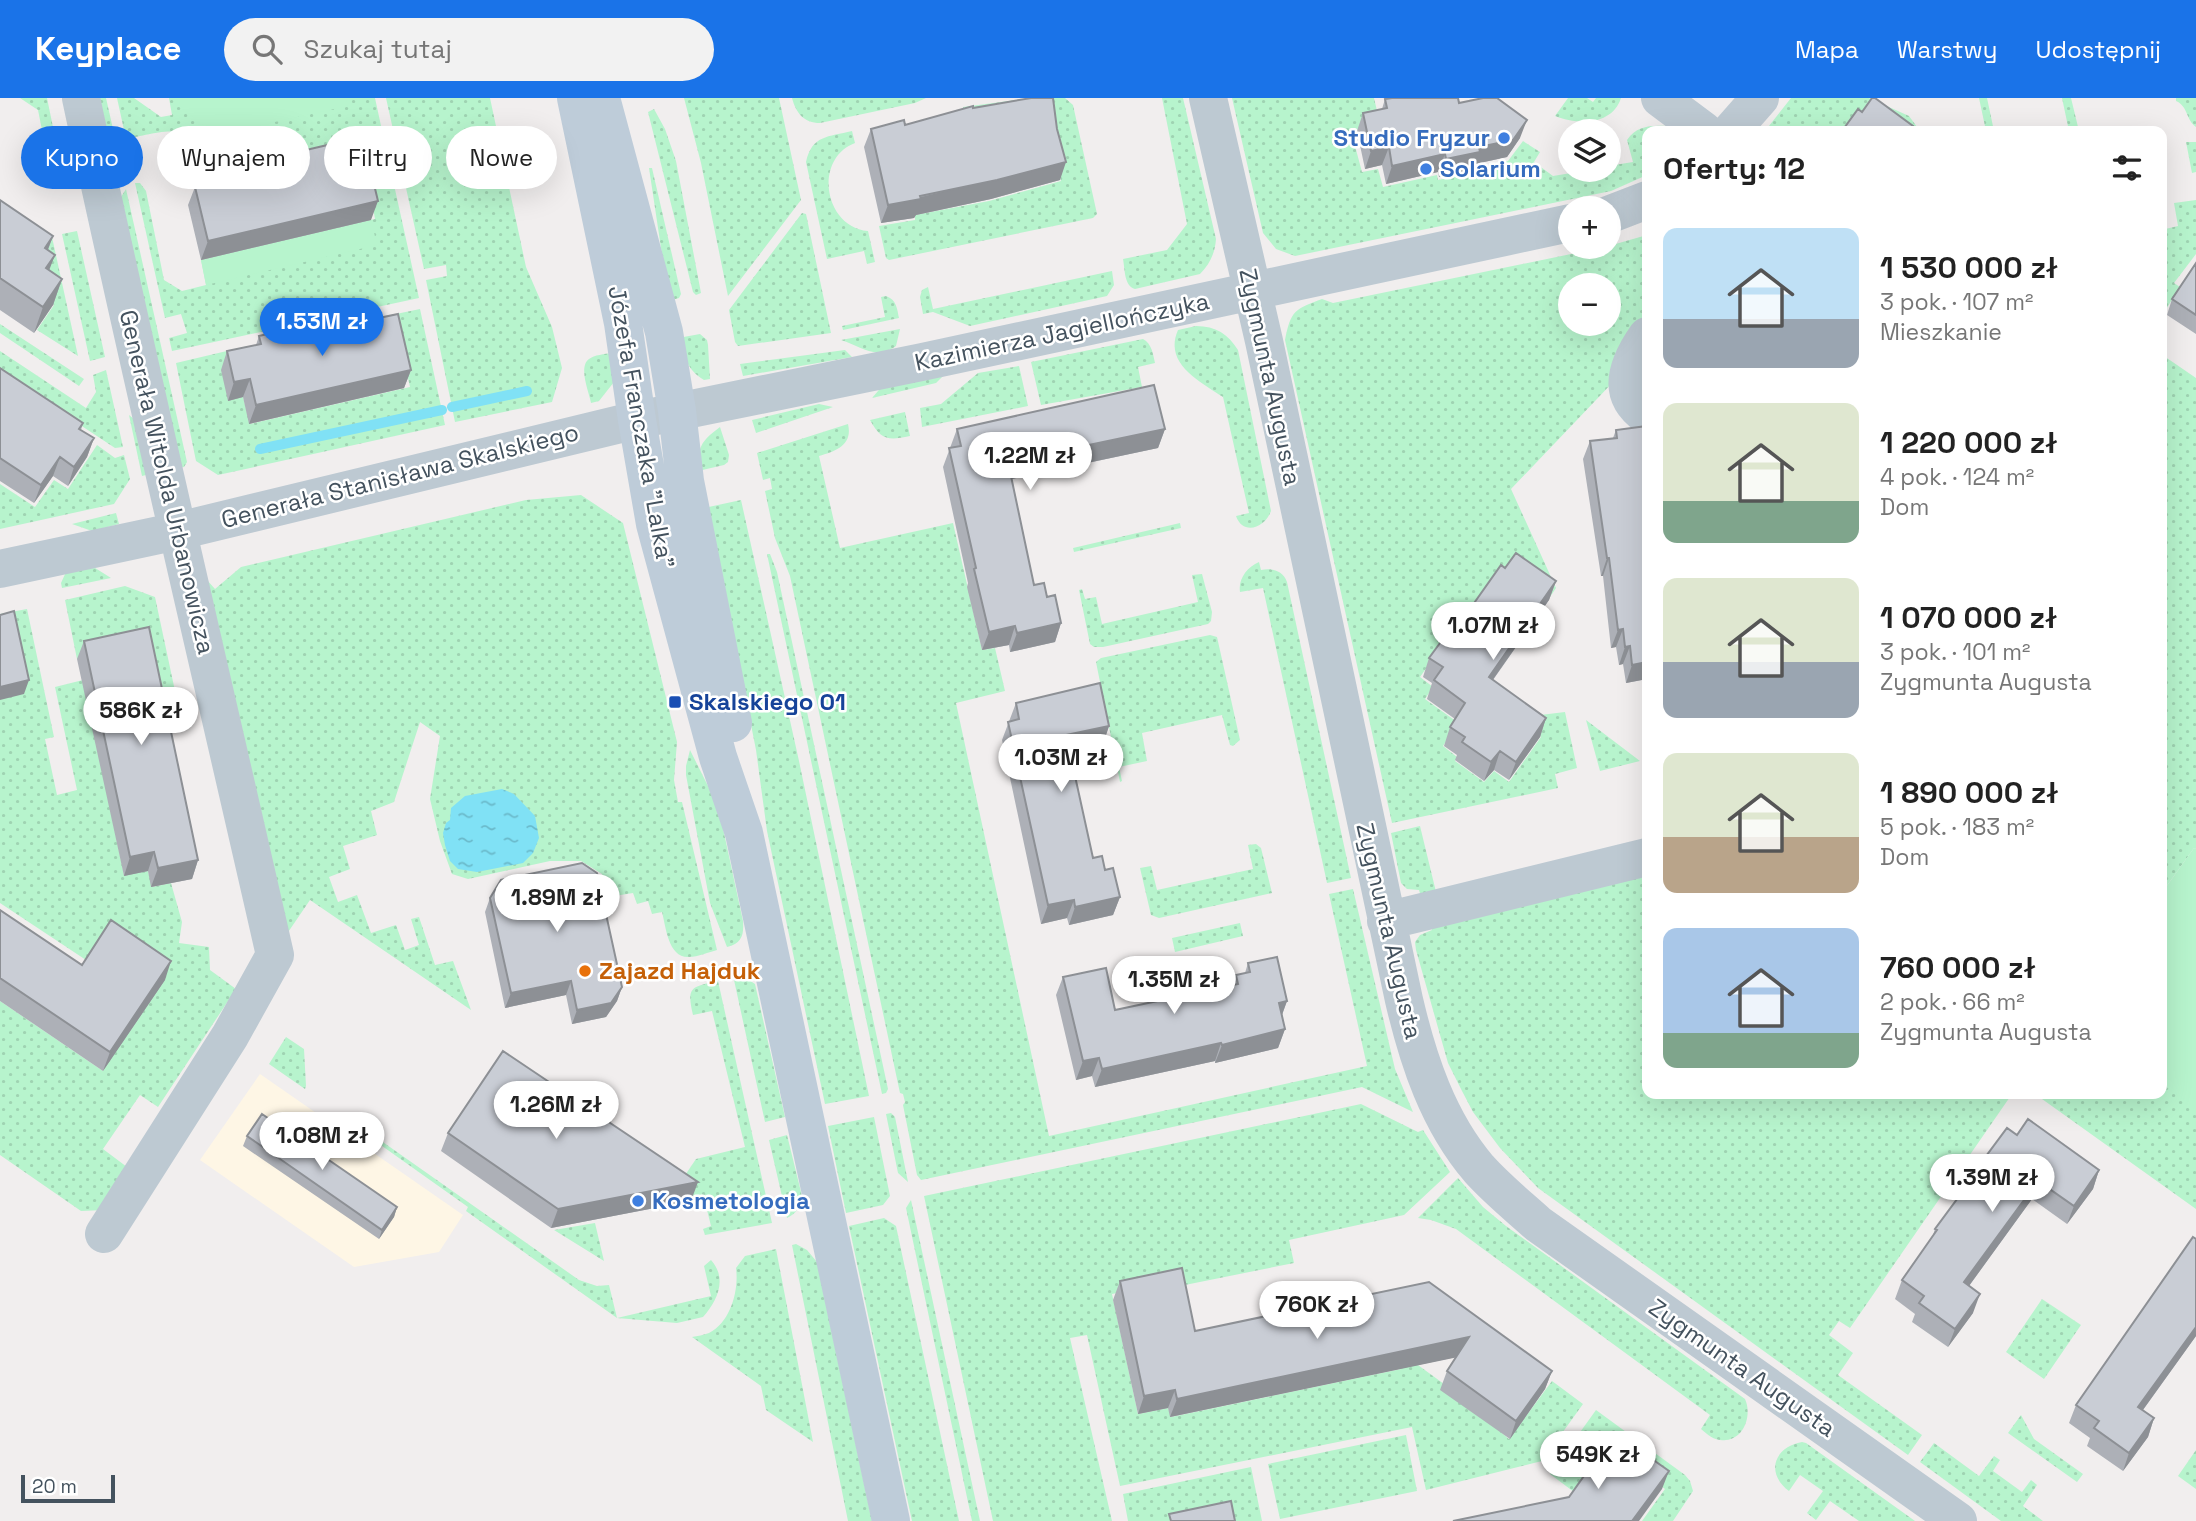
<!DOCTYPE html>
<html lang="pl">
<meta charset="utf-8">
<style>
body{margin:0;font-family:"Space Grotesk",sans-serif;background:#f2f2f2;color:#222;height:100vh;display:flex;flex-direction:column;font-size:26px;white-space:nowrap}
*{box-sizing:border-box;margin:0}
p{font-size:23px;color:#767676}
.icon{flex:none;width:38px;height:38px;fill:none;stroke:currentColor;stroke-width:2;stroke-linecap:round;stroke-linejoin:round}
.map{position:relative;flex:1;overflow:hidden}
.details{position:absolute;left:1642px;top:28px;width:525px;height:973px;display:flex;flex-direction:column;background:#fff;border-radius:14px;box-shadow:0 7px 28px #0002}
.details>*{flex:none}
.top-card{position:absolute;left:21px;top:28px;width:665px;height:63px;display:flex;gap:14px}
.fabs{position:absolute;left:1558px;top:21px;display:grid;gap:14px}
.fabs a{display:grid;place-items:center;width:63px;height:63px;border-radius:50%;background:#fff;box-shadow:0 7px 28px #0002;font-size:35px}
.scale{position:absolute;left:21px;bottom:18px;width:94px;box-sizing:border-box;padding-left:7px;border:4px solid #44525e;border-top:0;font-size:19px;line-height:24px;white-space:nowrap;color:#44525e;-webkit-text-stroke:5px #fff;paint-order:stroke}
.price{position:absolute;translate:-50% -60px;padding:0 16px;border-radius:24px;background:#fff;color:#222;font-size:23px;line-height:46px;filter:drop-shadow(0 2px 4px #0008)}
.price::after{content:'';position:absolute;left:50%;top:42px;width:21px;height:16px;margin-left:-10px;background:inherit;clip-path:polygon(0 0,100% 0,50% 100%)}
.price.current{background:#1a73e8;color:#fff}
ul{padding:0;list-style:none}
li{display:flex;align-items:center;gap:21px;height:175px;padding:0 21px}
li span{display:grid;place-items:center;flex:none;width:196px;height:140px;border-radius:14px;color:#555}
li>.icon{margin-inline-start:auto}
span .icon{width:84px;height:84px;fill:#fffc;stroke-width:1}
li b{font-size:30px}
h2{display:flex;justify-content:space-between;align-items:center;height:84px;padding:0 21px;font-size:30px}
.pill{padding:0 24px;border-radius:32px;background:#fff;box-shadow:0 7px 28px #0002;font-size:24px;line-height:63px}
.pill.current{background:#1a73e8;color:#fff}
header{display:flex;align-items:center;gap:42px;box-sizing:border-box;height:98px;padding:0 35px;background:#1a73e8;color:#fff}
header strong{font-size:33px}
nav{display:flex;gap:38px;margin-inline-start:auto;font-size:24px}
.search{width:490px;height:63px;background:#f2f2f2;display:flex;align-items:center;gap:18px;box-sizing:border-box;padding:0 24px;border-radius:38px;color:#767676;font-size:26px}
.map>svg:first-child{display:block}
</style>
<header>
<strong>Keyplace</strong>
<div class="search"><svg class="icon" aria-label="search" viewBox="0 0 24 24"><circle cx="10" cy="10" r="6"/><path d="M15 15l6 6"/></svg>Szukaj tutaj</div>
<nav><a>Mapa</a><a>Warstwy</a><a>Udostępnij</a></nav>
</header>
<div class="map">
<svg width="2196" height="1423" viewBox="0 0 2196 1423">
<defs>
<pattern id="grass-dots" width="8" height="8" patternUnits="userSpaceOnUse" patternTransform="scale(1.75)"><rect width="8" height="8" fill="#b7f4cd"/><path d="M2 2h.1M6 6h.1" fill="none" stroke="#9fd3b2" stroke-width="1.8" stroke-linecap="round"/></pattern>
<pattern id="water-ripples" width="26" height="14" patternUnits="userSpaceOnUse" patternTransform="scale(1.75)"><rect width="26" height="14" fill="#80e1f5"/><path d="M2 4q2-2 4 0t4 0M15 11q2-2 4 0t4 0" fill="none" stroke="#6ab9ca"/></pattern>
</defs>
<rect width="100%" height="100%" fill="#f1eeee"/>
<path fill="#fef6e5" d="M 260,976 L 463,1117 L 439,1154 L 354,1169 L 200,1062 Z"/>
<path fill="url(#grass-dots)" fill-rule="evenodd" d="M 20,0 L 47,0 L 62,73 L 61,74 L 56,73 L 49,67 L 38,12 Z
M 97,0 L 106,0 L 118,53 L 109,46 Z
M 117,0 L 134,0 L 161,19 L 172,17 L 169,0 L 375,0 L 383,37 L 196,76 C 194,65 192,47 186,38 C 177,27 138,39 126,41 Z
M 386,0 L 490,0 L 526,169 L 552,229 L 562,270 L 552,304 L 455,324 L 426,182 L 447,178 L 446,167 L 424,171 Z
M 684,0 L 779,0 L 801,102 L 728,198 L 701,65 Z
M 792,0 L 926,0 L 915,5 L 820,25 C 804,25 796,15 792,0 Z
M 1032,0 L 1065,0 L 1073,7 L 1097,116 L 1093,120 L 889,162 L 886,160 L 879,128 L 915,122 L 915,117 L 989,103 L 1061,83 L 1052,49 L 966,22 L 963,9 Z
M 1162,0 L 1183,0 L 1216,141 C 1215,155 1210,166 1200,176 L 1135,191 C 1124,188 1125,171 1123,161 L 1167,152 L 1187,126 Z
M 1232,0 L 1374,0 L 1378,17 L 1377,27 L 1351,33 L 1362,74 L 1378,71 L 1383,89 L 1437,77 L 1438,82 L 1477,74 L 1476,71 L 1508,63 L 1523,43 L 1540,54 L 1534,64 L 1553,78 L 1589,72 L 1608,72 L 1608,68 L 1633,64 L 1627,42 C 1637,27 1652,27 1668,28 L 1672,33 L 1647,33 L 1647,77 L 1611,93 L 1295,158 L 1276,151 L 1263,135 Z
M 1568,0 L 1587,0 L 1593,4 L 1596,0 L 1621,0 C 1612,28 1577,27 1555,18 Z
M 1791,0 L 1869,0 L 1909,18 L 1920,33 L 1765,33 Z
M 1979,0 L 1987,0 L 1994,33 L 1986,33 Z
M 2062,0 L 2071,0 L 2079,33 L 2069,33 Z
M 2176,0 L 2196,0 L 2196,29 C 2186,22 2188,8 2176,3 Z
M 654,11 L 665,31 L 676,63 L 701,195 L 696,197 L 693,194 L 648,14 Z
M 852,33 L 855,45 C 813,61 824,129 868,133 L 875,164 L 867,166 L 864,153 L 827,161 L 806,64 C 812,37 828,39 852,33 Z
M 2186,44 L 2196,44 L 2196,74 L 2192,75 Z
M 385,46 L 419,200 L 172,253 L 169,240 L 187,235 L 181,216 L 165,220 L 135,85 L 140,85 L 146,93 L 164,182 L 182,193 L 206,187 L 201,162 L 375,121 L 373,109 L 313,62 Z
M 649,70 L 652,70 L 681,196 L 679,200 L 669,203 Z
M 126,91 L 187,364 L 184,369 L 178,370 L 121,99 Z
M 2196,102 L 2196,156 L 2174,185 L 2180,189 L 2163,216 L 2161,132 L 2178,128 L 2174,105 Z
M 802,115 L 806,116 L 831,235 L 738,248 L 735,244 L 729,212 Z
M 77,133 L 105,259 L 90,263 L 62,136 Z
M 31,137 L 52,139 L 78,258 L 37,232 L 54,207 L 42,197 Z
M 1647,137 L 1647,213 L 1620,254 L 1616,281 L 1511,391 L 1556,490 L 1550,499 L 1449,538 L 1420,579 L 1433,589 L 1425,601 L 1457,624 L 1456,628 L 1443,648 L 1457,659 L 1455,663 L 1484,684 L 1494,673 L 1509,684 L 1541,639 L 1516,620 L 1565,614 L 1577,670 L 1555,676 L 1558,690 L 1392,725 L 1285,242 C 1291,212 1295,211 1322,201 L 1333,205 L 1605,149 ZM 1570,187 L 1608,187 L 1608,226 L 1570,226 Z
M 1112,173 L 1114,187 L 1107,198 L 970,228 L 933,214 L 923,216 L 920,199 L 922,192 L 928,189 L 933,211 Z
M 886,198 C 897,202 897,211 899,220 L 843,232 L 842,228 L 885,219 L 881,199 Z
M 420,211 L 445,327 L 218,377 L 196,363 L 176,265 L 248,248 L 253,264 L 243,299 L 250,326 L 410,289 L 397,230 L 348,226 Z
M 0,226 L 84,281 L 79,288 L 0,235 Z
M 1196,228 C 1216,228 1228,236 1238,252 L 1271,413 C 1265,430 1243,438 1236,418 L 1249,415 L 1223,299 C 1201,284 1163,266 1178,232 Z
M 900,231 L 896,248 C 875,263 861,248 841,242 Z
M 700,236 L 707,242 L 708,247 L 710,281 L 704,282 C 687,272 684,258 678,240 Z
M 1143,241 C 1152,246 1153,256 1155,265 L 1138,269 L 1142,289 L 1041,307 L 1031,264 Z
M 845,252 L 852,259 L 743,278 L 740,266 Z
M 0,253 L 86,310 L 96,294 L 93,277 L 106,272 L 123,349 L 115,350 L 0,274 Z
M 611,255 L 614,284 L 599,303 L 591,305 C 589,294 578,269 589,261 C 594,257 605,256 611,255 Z
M 2161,256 L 2196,280 L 2196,751 L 2194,750 L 2161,796 Z
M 1019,268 L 1028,308 L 922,329 L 920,310 L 941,306 L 978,275 Z
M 950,271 L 936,285 L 872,300 L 884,286 Z
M 819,306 L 833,309 L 756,335 L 752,322 Z
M 905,314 L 910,338 C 888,343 881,342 870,322 Z
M 129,317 L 139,325 L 150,376 L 142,378 Z
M 848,326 C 853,347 836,353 819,358 L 840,450 L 953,425 L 982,552 L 995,550 L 1005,593 L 956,605 L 1049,1038 L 1367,968 L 1329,796 L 1353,791 L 1395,971 L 1413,1014 L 1362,989 L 921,1082 L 917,1077 L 903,1007 L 905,1004 L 903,996 L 900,995 L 790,478 L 775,440 L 765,393 L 772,391 L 770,380 L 763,382 L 757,355 Z
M 720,329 L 729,357 L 728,364 L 724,367 L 698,373 C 698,349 700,344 720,329 Z
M 97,347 L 115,360 L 124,357 L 130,381 L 114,406 L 0,431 L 0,386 L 35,409 L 54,382 L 68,391 Z
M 581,397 L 623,425 L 677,644 L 674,682 L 678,704 L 682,704 L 717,852 C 709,854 698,859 689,859 C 668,860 666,829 662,814 L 652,816 L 648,803 L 637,806 L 633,795 L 608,799 L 602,776 L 581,763 L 550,763 L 468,781 L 452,776 L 440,743 L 430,701 L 440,638 L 420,624 L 394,704 L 371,713 L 377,737 L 343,748 L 350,771 L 329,779 L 338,804 L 357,797 L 371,835 L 396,827 L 405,852 L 419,847 L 411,821 L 419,819 L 435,867 L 453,863 L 471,912 L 310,802 L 280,846 L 207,482 L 215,491 L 241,469 L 526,402 Z
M 741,402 L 799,663 L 869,998 L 825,1006 L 767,733 L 756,652 L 740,571 L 704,410 Z
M 116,415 L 119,426 L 92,433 L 72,426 Z
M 1180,425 L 1181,430 L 1074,454 L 1073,450 Z
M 767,456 L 770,456 L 777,474 L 888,991 L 886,995 L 882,996 Z
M 1259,464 L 1261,472 C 1272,470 1283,472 1287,484 L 1351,780 L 1327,785 L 1263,490 L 1240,494 C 1238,481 1247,469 1259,464 Z
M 92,468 L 111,480 L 62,490 L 61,485 L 66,474 Z
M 1202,476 L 1212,514 L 1211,523 L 1208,526 L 1103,549 L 1094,549 L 1090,546 L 1079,492 L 1082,491 L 1085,501 L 1096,499 L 1102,526 L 1198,504 L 1192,477 Z
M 125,488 L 155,499 L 175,593 L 152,598 L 142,548 L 77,561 L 65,502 Z
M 27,511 L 54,639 L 45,641 L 57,697 L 77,692 L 55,589 L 83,582 L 124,777 L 148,773 L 152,789 L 171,785 L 182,824 L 179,845 L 209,849 L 210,872 L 236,891 L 158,1009 L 140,997 L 103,1051 L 131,1072 L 105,1112 L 81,1113 L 0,1057 L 0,903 L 103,973 L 89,864 L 0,805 L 0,516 Z
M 1210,537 L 1217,539 L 1240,642 L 1233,648 L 1230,647 L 1222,617 L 1142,635 L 1147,663 L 1119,669 L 1122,683 L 1120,684 L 1096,564 L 1101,560 Z
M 1586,622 L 1640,663 L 1600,673 Z
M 690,652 L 710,692 L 721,721 L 743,823 C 744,837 742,845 727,849 L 710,805 L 686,677 L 686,668 Z
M 1420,728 L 1437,798 L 1421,799 L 1419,792 L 1407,791 L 1401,785 L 1391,735 Z
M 1256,746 L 1261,750 L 1272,795 L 1159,820 L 1151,817 L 1140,770 L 1151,768 L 1157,792 L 1253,771 L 1248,747 Z
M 1647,778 L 1647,996 L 2012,996 L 1850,1230 L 1839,1223 L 1829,1237 L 1853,1255 L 1838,1277 L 1922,1337 L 1908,1357 L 1538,1090 L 1500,1050 L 1473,1014 L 1462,993 L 1448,965 L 1416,852 L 1415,844 L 1420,837 L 1432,832 L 1431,826 Z
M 1240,825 L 1243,838 L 1175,854 L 1172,840 Z
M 740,880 L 749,882 L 755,886 L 785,1019 L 765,1024 L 734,882 Z
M 718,883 L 772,1125 L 705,1137 L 703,1131 L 711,1128 L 704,1100 L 690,1103 L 675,1092 L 696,1061 L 745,1049 L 712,913 L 693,917 C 686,888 692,889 718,883 Z
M 286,939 L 304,951 L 306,988 L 305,991 L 269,966 Z
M 2161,984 L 2196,1008 L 2196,1111 L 2035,996 L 2161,996 Z
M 1361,1006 L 1418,1034 L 1423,1032 L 1450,1074 L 1404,1117 L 1289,1142 L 1294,1165 L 1180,1188 L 1178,1183 L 1112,1196 L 1138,1316 L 1168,1310 L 1171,1319 L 1401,1271 L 1407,1259 L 1444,1286 L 1509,1341 L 1552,1283 L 1583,1306 L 1542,1363 L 1426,1392 L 1412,1329 L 1120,1388 L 1087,1237 L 1070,1240 L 1112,1423 L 993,1423 L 924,1098 Z
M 891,1015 L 895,1019 L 908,1084 L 898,1075 L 886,1016 Z
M 874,1019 L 890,1098 L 883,1107 L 846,1115 L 828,1028 Z
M 370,1035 L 579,1182 L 597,1188 L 609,1187 L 617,1220 L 711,1198 L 704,1168 L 711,1162 C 728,1181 717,1203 703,1219 L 677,1225 L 617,1220 L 473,1118 L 466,1113 L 468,1109 L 368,1038 Z
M 787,1037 L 802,1098 C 801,1108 796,1116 787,1120 L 769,1042 Z
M 1458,1080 L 1483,1109 L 1506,1128 L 1745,1301 C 1752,1316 1745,1340 1726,1342 C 1716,1344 1708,1337 1701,1331 L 1710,1317 L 1456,1131 L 1431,1122 L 1418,1120 Z
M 911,1102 L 980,1423 L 972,1423 L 906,1110 Z
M 884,1120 L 896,1128 L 959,1423 L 912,1423 L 849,1128 Z
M 595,1125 L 604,1163 L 554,1132 Z
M 796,1146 L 807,1152 L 817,1164 L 872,1423 L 848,1423 L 792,1147 Z
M 776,1151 L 813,1344 L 766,1312 L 761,1288 L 692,1239 C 697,1238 704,1237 709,1235 C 731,1224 739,1192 736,1170 L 745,1158 Z
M 2042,1201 L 2081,1227 L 2044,1281 L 2006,1254 Z
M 1596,1312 L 1685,1377 L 1690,1383 L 1693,1393 L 1673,1423 L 1642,1423 L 1665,1391 L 1635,1369 L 1574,1394 L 1550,1376 Z
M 2021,1317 L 2034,1341 L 2083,1376 L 2077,1384 L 2008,1335 Z
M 1406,1337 L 1417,1393 L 1280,1421 L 1268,1366 Z
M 1802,1344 L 1806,1345 L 1915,1423 L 1859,1423 L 1830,1403 L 1816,1422 L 1807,1415 L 1823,1393 L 1800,1377 L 1789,1393 C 1765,1375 1774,1349 1802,1344 Z
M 1934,1345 L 1979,1378 L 1994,1358 L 2000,1362 L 1993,1373 L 2022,1394 L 2031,1382 L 2037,1387 L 2023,1408 L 2043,1423 L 2001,1423 L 1920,1364 Z
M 2196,1352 L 2196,1391 L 2178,1378 Z
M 1251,1369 L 1262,1423 L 1128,1423 L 1123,1396 Z"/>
<path fill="#b7f4cd" d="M 179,0 L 346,0 L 348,8 L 215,37 L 180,8 Z
M 371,122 L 377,147 L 206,187 L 201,162 Z
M 2194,750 L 2196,751 L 2196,1010 L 2161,985 L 2161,796 Z"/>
<path fill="url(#water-ripples)" d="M 502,691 L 514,696 L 535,718 L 539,740 L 533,755 L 523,765 L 477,774 L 458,771 L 450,763 L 445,747 L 443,735 L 446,725 L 450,722 L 451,710 L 465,698 Z"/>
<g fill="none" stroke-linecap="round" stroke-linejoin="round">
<path stroke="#80e1f5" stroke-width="10" d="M 452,309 L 527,293
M 260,351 L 442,312"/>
<path stroke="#bdc9d2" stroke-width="38" d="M 81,0 C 142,286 210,571 275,857 L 230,938 L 104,1136
M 1208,0 L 1264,243 L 1404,902 C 1418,962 1438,1023 1479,1071 C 1497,1091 1518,1108 1538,1126 L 1958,1423
M 1660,0 L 1704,33
M 1731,33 L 1760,0
M 1608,117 L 1647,102
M 1647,238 C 1628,265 1615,295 1647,318
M 0,471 L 178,433 L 637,322 L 922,264 L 1570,125
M 1386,823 L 1647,759"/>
<path stroke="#beccd9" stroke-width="38" d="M 576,0 L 623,225 L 637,322 L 655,426 L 718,659 L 744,735 L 891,1423
M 601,0 L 664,234 L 677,313 L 685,383 L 733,625"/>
</g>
<path fill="#adb0b7" d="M 1385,1 L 1520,40 L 1507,59 L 1475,66 L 1473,71 L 1439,79 L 1438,74 L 1386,86 L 1382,67 L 1365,71 L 1357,33 L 1363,15 L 1382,11 Z
M 973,10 L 1060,82 L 991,101 L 916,117 L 914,120 L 881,125 L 864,49 L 871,31 L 905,27 Z
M 306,52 L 339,55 L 371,122 L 201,162 L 188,107 L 195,89 L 220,82 L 224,71 L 256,74 L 303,63 Z
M 0,102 L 53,138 L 48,152 L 49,172 L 62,181 L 53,207 L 34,235 L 0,212 Z
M 2196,165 L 2196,236 L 2167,217 L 2172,201 Z
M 344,220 L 374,221 L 411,272 L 404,290 L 249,326 L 243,299 L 228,303 L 221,272 L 227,253 L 256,247 L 259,238 L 291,240 L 341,229 Z
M 0,270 L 83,325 L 81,332 L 94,340 L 87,359 L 68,388 L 53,378 L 34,405 L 0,383 Z
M 957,331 L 1165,331 L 1158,350 L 1012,381 L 1034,487 L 1047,499 L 1061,525 L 1055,544 L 1010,554 L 1009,547 L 982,552 L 967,489 L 968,485 L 943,369 Z
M 1616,332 L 1647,581 L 1626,585 L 1623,566 L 1619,567 L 1616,549 L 1611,550 L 1603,478 L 1601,478 L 1583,361 L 1590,343 L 1613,340 Z
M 1505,470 L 1556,483 L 1549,502 L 1493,582 L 1546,620 L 1540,639 L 1509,682 L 1494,672 L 1484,683 L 1455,662 L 1457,657 L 1444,648 L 1450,629 L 1455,621 L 1427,601 L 1432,585 L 1423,579 L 1429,560 Z
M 84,543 L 198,762 L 192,781 L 151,789 L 148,773 L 124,778 L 77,561 Z
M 1016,605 L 1109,628 L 1103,646 L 1070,653 L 1093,760 L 1105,772 L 1120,799 L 1113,817 L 1069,827 L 1067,820 L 1041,826 L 1002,642 Z
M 490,800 L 622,889 L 617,903 L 606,919 L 572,926 L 566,897 L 505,910 L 485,814 Z
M 0,812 L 82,867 L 165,882 L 103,973 L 0,903 Z
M 1248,865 L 1287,903 L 1282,917 L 1285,931 L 1278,950 L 1215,965 L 1215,963 L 1095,989 L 1092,978 L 1076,982 L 1056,897 L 1063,879 L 1115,912 L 1232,887 L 1236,877 L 1245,875 Z
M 448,1035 L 691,1103 L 551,1130 L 441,1053 Z
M 2017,1037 L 2099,1072 L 2093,1091 L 2067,1126 L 2032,1101 L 1969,1188 L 1973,1215 L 1948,1249 L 1912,1224 L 1915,1216 L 1895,1201 L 1902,1182 L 1932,1140 L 1935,1131 L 1972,1080 L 1975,1073 Z
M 247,1038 L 397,1109 L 394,1119 L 379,1141 L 243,1048 Z
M 2196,1141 L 2196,1238 L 2143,1312 L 2154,1320 L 2148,1339 L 2123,1373 L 2087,1348 L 2090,1340 L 2069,1325 L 2076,1307 Z
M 1120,1183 L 1195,1233 L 1429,1184 L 1552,1273 L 1545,1291 L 1510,1341 L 1440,1292 L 1447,1273 L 1456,1259 L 1170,1319 L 1168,1310 L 1138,1316 L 1113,1202 Z"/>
<path fill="#8d9095" d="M 1527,22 L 1520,40 L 1507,59 L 1475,66 L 1473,71 L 1439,79 L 1446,61 L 1479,49 Z
M 1389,49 L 1382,67 L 1365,71 L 1371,53 Z
M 1445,56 L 1438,74 L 1386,86 L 1392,68 Z
M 1066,64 L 1060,82 L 991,101 L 916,117 L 914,120 L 881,125 L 888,107 Z
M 378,103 L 371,122 L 201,162 L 208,143 Z
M 53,138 L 43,164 L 45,150 Z
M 55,157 L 45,183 L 46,170 Z
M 62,181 L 53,207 L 34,235 L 43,209 Z
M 411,272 L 404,290 L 249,326 L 256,307 Z
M 250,281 L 243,299 L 228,303 L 234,284 Z
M 1165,331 L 1158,350 L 1002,383 L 1008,364 Z
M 94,340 L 87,359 L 68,388 L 74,369 Z
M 60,359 L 53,378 L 34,405 L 41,387 Z
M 1607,460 L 1609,460 L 1603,478 L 1601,478 Z
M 1556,483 L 1549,502 L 1482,597 L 1489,579 Z
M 1061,525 L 1055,544 L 1010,554 L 1017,535 Z
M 1015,528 L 1009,547 L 982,552 L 989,534 Z
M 1623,531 L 1616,549 L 1611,550 L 1618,532 Z
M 1630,548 L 1623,566 L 1619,567 L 1625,549 Z
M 1647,564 L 1647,581 L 1626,585 L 1632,567 Z
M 29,582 L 24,596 L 0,602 L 0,589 Z
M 1546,620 L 1540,639 L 1509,682 L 1516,664 Z
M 1109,628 L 1103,646 L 1060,655 L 1066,637 Z
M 1500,653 L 1494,672 L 1484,683 L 1491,664 Z
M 154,754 L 148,773 L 124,778 L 130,759 Z
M 198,762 L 192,781 L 151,789 L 158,770 Z
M 1120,799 L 1113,817 L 1069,827 L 1075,809 Z
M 1074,802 L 1067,820 L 1041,826 L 1048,807 Z
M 171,863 L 165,882 L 103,973 L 110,954 Z
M 571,883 L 566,897 L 505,910 L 511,895 Z
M 622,889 L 617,903 L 606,919 L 572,926 L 577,912 Z
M 1287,903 L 1280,922 L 1279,905 Z
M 1285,931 L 1278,950 L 1215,965 L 1222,947 Z
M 1221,945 L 1215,963 L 1095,989 L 1102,971 Z
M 1099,960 L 1092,978 L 1076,982 L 1083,963 Z
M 2099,1072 L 2093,1091 L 2067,1126 L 2074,1108 Z
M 2038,1083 L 2032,1101 L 1958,1203 L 1964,1184 Z
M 698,1084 L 691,1103 L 551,1130 L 558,1111 Z
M 397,1109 L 394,1119 L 379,1141 L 382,1132 Z
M 1980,1196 L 1973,1215 L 1948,1249 L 1955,1231 Z
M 2196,1229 L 2196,1238 L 2132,1327 L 2138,1309 Z
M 1469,1239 L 1463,1258 L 1170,1319 L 1177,1301 Z
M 1552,1273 L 1545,1291 L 1510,1341 L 1516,1323 Z
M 1175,1292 L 1168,1310 L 1138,1316 L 1144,1298 Z
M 2154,1320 L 2148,1339 L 2123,1373 L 2129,1355 Z
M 1669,1373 L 1662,1391 L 1639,1423 L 1632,1423 Z"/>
<path fill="#c9cdd5" stroke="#8d9095" stroke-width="2" d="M 1031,0 L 1053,0 L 1057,31 L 1066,64 L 997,82 L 920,98 L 921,101 L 888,107 L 871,31 L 904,22 L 905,27 L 973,8 L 973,10 Z
M 1392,0 L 1458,0 L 1459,5 L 1483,0 L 1497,0 L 1527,22 L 1513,42 L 1479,49 L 1480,54 L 1446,61 L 1445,56 L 1392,68 L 1389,49 L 1371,53 L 1363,15 L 1387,10 L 1385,1 Z
M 1872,0 L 1875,0 L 1913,28 L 1909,33 L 1842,33 L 1858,11 L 1862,14 Z
M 336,45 L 339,55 L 365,49 L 378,103 L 208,143 L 195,89 L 227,81 L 224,71 L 254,64 L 256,74 L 308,61 L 306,52 Z
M 0,102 L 53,138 L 45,150 L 55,157 L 46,170 L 62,181 L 43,209 L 0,180 Z
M 2196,165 L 2196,217 L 2172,201 Z
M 372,213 L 374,221 L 398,216 L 411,272 L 256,307 L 250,281 L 234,284 L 227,253 L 261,246 L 259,238 L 288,231 L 291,240 L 346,228 L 344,220 Z
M 0,270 L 83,325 L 79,331 L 94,340 L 74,369 L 60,359 L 41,387 L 0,360 Z
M 1154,287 L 1165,331 L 1008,364 L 1034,487 L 1044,485 L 1047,499 L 1055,497 L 1061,525 L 1017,535 L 1015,528 L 989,534 L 974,471 L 976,470 L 949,350 L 961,348 L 957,331 Z
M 1647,328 L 1647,564 L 1632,567 L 1630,548 L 1625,549 L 1623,531 L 1618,532 L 1609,460 L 1607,460 L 1590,343 L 1617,340 L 1616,332 Z
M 1516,455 L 1556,483 L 1489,579 L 1546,620 L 1516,664 L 1500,653 L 1491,664 L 1462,644 L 1465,639 L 1450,629 L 1465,605 L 1434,582 L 1443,569 L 1429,560 L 1457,522 L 1460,525 L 1501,467 L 1505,470 Z
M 14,513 L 29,582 L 0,589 L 0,517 Z
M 149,529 L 198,762 L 158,770 L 154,754 L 130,759 L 84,543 Z
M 1100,585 L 1109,628 L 1066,637 L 1093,760 L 1102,758 L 1105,772 L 1113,770 L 1120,799 L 1075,809 L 1074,802 L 1048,807 L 1008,624 L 1019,621 L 1016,605 Z
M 582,765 L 597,775 L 622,889 L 611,905 L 577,912 L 571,883 L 511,895 L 490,800 L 501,782 Z
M 0,812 L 82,867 L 111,822 L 171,863 L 110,954 L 0,880 Z
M 1277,859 L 1287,903 L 1279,905 L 1285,931 L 1222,947 L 1221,945 L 1102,971 L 1099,960 L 1083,963 L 1063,879 L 1106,870 L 1115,912 L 1238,886 L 1236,877 L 1250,874 L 1248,865 Z
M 503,953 L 698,1084 L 558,1111 L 448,1035 Z
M 262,1016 L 397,1109 L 382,1132 L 247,1038 Z
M 2028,1021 L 2099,1072 L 2074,1108 L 2038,1083 L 1964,1184 L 1980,1196 L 1955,1231 L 1919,1205 L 1924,1198 L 1902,1182 L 1937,1132 L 1935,1131 L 1977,1074 L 1975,1073 L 2007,1030 L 2017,1037 Z
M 2193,1139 L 2196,1141 L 2196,1229 L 2138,1309 L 2154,1320 L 2129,1355 L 2094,1330 L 2099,1323 L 2076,1307 Z
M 1182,1170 L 1195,1233 L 1429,1184 L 1552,1273 L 1516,1323 L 1447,1273 L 1469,1239 L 1177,1301 L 1175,1292 L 1144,1298 L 1120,1183 Z
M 1613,1337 L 1641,1356 L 1642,1354 L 1669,1373 L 1632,1423 L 1453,1423 L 1569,1399 Z
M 1231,1403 L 1235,1423 L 1171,1423 L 1169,1416 Z"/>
<g fill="#3f7fe0" stroke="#fff" stroke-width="2.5">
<circle cx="1504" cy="40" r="7"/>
<circle cx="1426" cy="71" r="7"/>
<circle cx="638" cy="1103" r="7"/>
</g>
<rect fill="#1a4fb4" stroke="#fff" stroke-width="2.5" x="668" y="597" width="14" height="14" rx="3.5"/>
<circle fill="#e8710a" stroke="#fff" stroke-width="2.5" cx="585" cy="873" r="7"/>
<g text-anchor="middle" stroke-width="5" stroke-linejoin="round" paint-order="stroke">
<g font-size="24" font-weight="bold" fill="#366cbe" stroke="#fff" text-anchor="start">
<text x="1490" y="48" text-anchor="end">Studio Fryzur</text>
<text x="1440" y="79">Solarium</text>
<text x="652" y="1111">Kosmetologia</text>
</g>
<g font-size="24" fill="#44525e" stroke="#fff">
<text transform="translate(1062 234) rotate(-12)" y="8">Kazimierza Jagiellończyka</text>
<text transform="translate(1270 279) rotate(78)" y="8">Zygmunta Augusta</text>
<text transform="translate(641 329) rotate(80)" y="8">Józefa Franczaka "Lalka"</text>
<text transform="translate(400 378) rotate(-14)" y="8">Generała Stanisława Skalskiego</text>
<text transform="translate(167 384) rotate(77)" y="8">Generała Witolda Urbanowicza</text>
<text transform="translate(1389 833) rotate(77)" y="8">Zygmunta Augusta</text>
<text transform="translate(1742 1270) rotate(35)" y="8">Zygmunta Augusta</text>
</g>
<g font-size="24" font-weight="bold" fill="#164399" stroke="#fff" text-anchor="start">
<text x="689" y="612">Skalskiego 01</text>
</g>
<g font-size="24" font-weight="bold" fill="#c56008" stroke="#fff" text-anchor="start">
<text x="599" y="881">Zajazd Hajduk</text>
</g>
</g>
</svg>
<div class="fabs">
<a><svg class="icon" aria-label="layers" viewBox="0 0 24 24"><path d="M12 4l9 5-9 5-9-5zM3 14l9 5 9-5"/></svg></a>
<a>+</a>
<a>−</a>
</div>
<div class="scale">20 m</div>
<b class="price current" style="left:322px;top:260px">1.53M zł</b>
<b class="price" style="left:1030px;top:394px">1.22M zł</b>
<b class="price" style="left:1493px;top:564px">1.07M zł</b>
<b class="price" style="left:141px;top:649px">586K zł</b>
<b class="price" style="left:1061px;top:696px">1.03M zł</b>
<b class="price" style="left:557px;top:836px">1.89M zł</b>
<b class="price" style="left:1174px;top:918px">1.35M zł</b>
<b class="price" style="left:556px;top:1043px">1.26M zł</b>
<b class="price" style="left:322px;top:1074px">1.08M zł</b>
<b class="price" style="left:1992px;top:1116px">1.39M zł</b>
<b class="price" style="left:1317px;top:1243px">760K zł</b>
<b class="price" style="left:1598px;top:1393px">549K zł</b>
<div class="top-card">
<a class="pill current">Kupno</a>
<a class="pill">Wynajem</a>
<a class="pill">Filtry</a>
<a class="pill">Nowe</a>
</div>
<section class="details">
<h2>Oferty: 12<svg class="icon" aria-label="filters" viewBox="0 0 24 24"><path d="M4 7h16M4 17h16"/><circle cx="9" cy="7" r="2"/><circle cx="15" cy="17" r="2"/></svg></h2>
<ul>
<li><span style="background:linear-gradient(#bfe0f5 65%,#9aa5b1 0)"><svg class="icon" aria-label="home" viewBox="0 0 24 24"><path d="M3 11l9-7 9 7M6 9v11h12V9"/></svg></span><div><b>1 530 000 zł</b><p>3 pok. · 107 m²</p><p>Mieszkanie</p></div></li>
<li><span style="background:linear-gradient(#dfe7d0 70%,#7fa58c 0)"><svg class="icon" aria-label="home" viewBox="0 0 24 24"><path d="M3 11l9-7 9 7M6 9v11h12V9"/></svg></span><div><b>1 220 000 zł</b><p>4 pok. · 124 m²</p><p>Dom</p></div></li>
<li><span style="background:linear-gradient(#dfe7d0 60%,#9aa5b1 0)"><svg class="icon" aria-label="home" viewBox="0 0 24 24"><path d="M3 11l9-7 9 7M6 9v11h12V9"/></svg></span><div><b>1 070 000 zł</b><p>3 pok. · 101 m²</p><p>Zygmunta Augusta</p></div></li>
<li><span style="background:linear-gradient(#dfe7d0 60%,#b9a48a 0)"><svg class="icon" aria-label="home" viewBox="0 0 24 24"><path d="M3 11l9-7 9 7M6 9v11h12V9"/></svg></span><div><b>1 890 000 zł</b><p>5 pok. · 183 m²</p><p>Dom</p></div></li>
<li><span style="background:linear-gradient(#a9c7e8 75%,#7fa58c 0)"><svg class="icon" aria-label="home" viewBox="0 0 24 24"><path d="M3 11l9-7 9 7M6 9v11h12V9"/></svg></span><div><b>760 000 zł</b><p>2 pok. · 66 m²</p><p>Zygmunta Augusta</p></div></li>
</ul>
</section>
</div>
